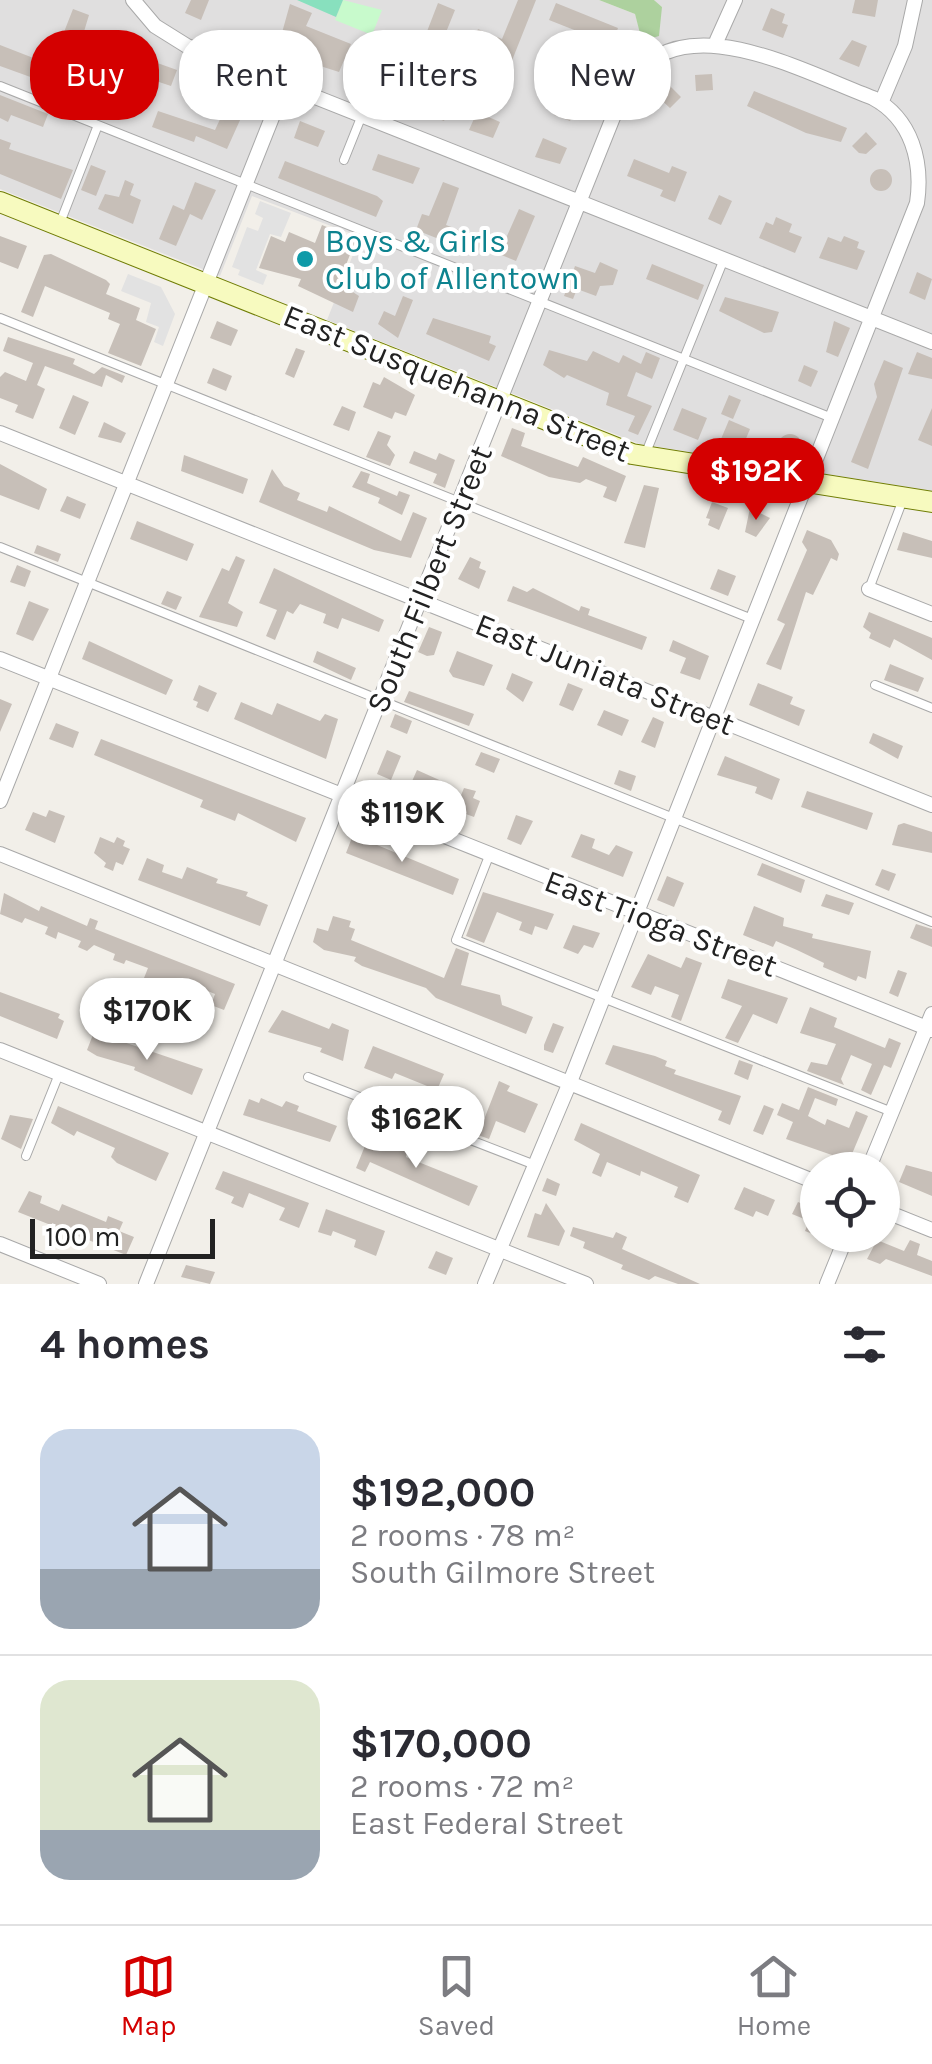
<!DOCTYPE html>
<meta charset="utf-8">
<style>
body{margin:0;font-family:Karla,sans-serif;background:#f2f2f3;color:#2b2b33;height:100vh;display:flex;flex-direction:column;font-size:38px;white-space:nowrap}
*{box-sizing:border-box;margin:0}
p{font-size:32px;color:#7c7c81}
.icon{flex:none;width:55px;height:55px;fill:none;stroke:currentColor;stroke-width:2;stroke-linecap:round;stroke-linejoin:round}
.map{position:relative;height:1284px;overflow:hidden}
.drawer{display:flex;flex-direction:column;background:#fff;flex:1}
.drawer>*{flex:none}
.top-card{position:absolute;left:30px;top:30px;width:872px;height:90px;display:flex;gap:20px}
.tools{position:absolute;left:800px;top:1152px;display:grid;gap:20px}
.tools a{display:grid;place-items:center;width:100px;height:100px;border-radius:50%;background:#fff;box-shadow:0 2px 8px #0004;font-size:50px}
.scale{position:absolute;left:30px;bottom:25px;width:185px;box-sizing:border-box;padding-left:10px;border:5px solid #222;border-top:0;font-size:28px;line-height:35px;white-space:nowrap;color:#222;-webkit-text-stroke:8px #fff;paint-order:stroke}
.price{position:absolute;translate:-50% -85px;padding:0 22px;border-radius:35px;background:#fff;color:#222;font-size:32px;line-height:65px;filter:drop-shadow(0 2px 5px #0008)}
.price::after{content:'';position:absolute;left:50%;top:60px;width:30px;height:22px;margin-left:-15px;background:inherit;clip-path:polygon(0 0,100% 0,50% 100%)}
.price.current{background:#d40000;color:#fff}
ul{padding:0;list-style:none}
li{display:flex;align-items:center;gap:30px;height:250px;padding:0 40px}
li+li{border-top:2px solid #e1e1e2}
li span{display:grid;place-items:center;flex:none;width:280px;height:200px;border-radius:30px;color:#555}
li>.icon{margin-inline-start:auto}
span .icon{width:120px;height:120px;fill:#fffc;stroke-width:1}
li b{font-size:42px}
h2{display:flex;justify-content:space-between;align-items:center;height:120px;padding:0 40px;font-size:42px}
.tag{padding:0 35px;border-radius:40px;background:#fff;box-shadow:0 2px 8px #0004;font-size:35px;line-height:90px}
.tag.current{background:#d40000;color:#fff}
.menu{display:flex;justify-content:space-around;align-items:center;height:140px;border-top:2px solid #e1e1e2;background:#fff;font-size:28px;color:#7c7c81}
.menu a{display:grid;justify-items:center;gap:5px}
.menu .current{color:#d40000}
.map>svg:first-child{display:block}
</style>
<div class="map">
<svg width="932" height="1284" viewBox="0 0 932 1284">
<rect width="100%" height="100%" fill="#f2efe9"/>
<path fill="#e0dfdf" d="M 0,0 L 599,0 L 635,14 L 643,41 L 662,7 L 654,0 L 932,0 L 932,491 L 640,444 L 327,320 L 360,237 L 252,196 L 220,276 L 0,189 Z"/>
<path fill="#add19e" d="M 599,0 L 654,0 L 662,7 L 659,36 L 642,41 L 635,14 Z"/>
<path fill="#c8facc" d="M 343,0 L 382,10 L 372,35 L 335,20 Z"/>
<path fill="#88e0be" d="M 297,0 L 343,0 L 336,17 Z"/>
<path fill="#e2e2e2" d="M 260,201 L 291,213 L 281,237 L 270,234 L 256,270 L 267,275 L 263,285 L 238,275 L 240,270 L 232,267 L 247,227 L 258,231 L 263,218 L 255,214 Z
M 128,274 L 161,287 L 175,314 L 163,346 L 154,342 L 159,327 L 146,322 L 151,303 L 121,291 Z"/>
<path fill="#c7bfb8" d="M 191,0 L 209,0 L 201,20 L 185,13 Z
M 518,0 L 536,0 L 511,63 L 471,46 L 478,29 L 502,39 Z
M 855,0 L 878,0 L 875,17 L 852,13 Z
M 438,3 L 455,10 L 430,72 L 414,65 Z
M 556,3 L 618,28 L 612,45 L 549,20 Z
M 290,4 L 312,13 L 306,26 L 351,44 L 339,72 L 292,57 L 278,47 Z
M 771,8 L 785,14 L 782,23 L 788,25 L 783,38 L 762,30 Z
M 73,9 L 89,15 L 76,58 L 57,50 Z
M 852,40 L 867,46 L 859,67 L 839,59 Z
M 0,45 L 54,66 L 47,83 L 0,66 Z
M 579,53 L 595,59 L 570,121 L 554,115 Z
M 135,55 L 177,70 L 171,86 L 129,72 Z
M 712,74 L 713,90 L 696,91 L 695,75 Z
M 76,75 L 136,99 L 129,115 L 68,93 Z
M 417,83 L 453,100 L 444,121 L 408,107 Z
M 670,86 L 681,97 L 670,108 L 659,98 Z
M 754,91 L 847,128 L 841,142 L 806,133 L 747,106 Z
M 0,95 L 48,114 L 43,127 L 11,115 L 8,122 L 0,118 Z
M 228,102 L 245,109 L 227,149 L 196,136 L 194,142 L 152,127 L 158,111 L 215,130 Z
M 477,112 L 500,122 L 493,138 L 469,130 Z
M 300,121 L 325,131 L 318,147 L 294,138 Z
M 866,132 L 877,144 L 866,154 L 859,153 L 852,146 Z
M 543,138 L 567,148 L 560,164 L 535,157 Z
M 0,139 L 11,143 L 9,149 L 73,170 L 61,199 L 0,174 Z
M 378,154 L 420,168 L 413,184 L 372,170 Z
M 634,159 L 669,173 L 672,166 L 687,172 L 675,202 L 660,196 L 663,190 L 627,176 Z
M 285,161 L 377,196 L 383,201 L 376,217 L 278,178 Z
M 91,165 L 106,171 L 96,196 L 81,190 Z
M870 180a11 11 0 1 1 22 0a11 11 0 1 1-22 0Z
M 125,180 L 134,184 L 130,195 L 141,200 L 133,224 L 98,209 L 105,194 L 119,197 Z
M 195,182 L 216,190 L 202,220 L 190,214 L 176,246 L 159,239 L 173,205 L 184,210 Z
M 443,182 L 459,188 L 446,225 L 483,239 L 477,254 L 416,230 L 422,214 L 429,216 Z
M 719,195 L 732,201 L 721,225 L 708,219 Z
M 519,209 L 535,216 L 516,261 L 499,254 Z
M 776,217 L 792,224 L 789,232 L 802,237 L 795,253 L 759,238 L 766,222 L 773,225 Z
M 322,225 L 356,239 L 339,283 L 359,296 L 353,312 L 298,286 L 301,279 L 259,268 L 271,236 L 285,242 L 289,232 L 315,243 Z
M 0,236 L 27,246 L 18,269 L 0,262 Z
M 844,236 L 859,242 L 857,248 L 865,251 L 857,270 L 819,258 L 828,237 L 841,242 Z
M 51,254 L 106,280 L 110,284 L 106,294 L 140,308 L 136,320 L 156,329 L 141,366 L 108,353 L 120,324 L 108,319 L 110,313 L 45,286 L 33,317 L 21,312 L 44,255 Z
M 600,262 L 618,270 L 613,285 L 600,286 L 596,296 L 577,289 L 573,299 L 564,296 L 575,266 L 595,273 Z
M 652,264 L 704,285 L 698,300 L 646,279 Z
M 917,272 L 932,279 L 925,300 L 909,293 Z
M 403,296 L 413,300 L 398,338 L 378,324 L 384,311 L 395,316 Z
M 725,297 L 779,312 L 772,332 L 764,333 L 719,311 Z
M 433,318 L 491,336 L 489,343 L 496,346 L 489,361 L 426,334 Z
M 217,321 L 238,330 L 231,346 L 210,338 Z
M 834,321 L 850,328 L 838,357 L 826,352 Z
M 8,337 L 75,359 L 73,364 L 94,374 L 102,367 L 125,376 L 122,383 L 106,375 L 102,387 L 45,366 L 37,385 L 45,389 L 33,419 L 15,412 L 18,405 L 0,398 L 0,377 L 5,372 L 26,381 L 33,363 L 3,351 Z
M 296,348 L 305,351 L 294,378 L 285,374 Z
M 549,350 L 587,361 L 593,351 L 619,363 L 623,355 L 641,364 L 646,352 L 660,358 L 652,379 L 636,372 L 627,396 L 652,406 L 638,435 L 628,431 L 635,416 L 606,405 L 609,393 L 567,375 L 564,378 L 543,365 Z
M 917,352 L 932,358 L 932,379 L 908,374 Z
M 884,360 L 903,368 L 868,469 L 851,462 L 877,397 L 874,384 Z
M 804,365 L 818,371 L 811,387 L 798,381 Z
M 213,368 L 232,376 L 226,391 L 207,383 Z
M 384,377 L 415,395 L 406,416 L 395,412 L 392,419 L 363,407 L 373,382 L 380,385 Z
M 73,395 L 89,402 L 75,435 L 59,428 Z
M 729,395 L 741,400 L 733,419 L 721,414 Z
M 342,406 L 356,412 L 349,431 L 333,425 Z
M 682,408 L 707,418 L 698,440 L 673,430 Z
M 932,408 L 932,446 L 918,440 Z
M 729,420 L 750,429 L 742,448 L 721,439 Z
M 104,422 L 126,433 L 121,443 L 98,437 Z
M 512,428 L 525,433 L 521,446 L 578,467 L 583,457 L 626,476 L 616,502 L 603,497 L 607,487 L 586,479 L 580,483 L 549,477 L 501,456 Z
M 378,431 L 391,436 L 387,445 L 395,455 L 390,466 L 366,457 Z
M778 446a12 12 0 1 1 24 0a12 12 0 1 1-24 0Z
M 414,451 L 436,460 L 439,453 L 455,460 L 445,488 L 433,483 L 437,474 L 409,463 Z
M 184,455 L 248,479 L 243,494 L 181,471 Z
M 0,464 L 47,489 L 39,510 L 0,495 Z
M 272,469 L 284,486 L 300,493 L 297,500 L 327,512 L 329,506 L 401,541 L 413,512 L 427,518 L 411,558 L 374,550 L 259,502 Z
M 361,471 L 370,474 L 367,483 L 397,496 L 399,491 L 410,495 L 402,515 L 378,503 L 380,498 L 352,487 Z
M 644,485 L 659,488 L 645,548 L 624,543 Z
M 67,496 L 86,504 L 80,519 L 60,511 Z
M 712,502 L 728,508 L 719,530 L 708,525 L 710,519 L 706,518 Z
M 750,508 L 770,518 L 756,537 L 745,532 Z
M 137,521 L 194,544 L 187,561 L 130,539 Z
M 807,530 L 831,540 L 839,554 L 837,561 L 831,558 L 813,595 L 806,592 L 781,670 L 766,664 L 785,624 L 777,620 L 807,550 L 802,542 Z
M 903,532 L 932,541 L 932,558 L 897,550 Z
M 37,545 L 61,554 L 58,562 L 34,553 Z
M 236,556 L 245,560 L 228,603 L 243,612 L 237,627 L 199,617 L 222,568 L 229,571 Z
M 470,557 L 481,562 L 479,568 L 486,571 L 479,589 L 458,579 Z
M 17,565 L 31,571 L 25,587 L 10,582 Z
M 274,568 L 384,620 L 379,632 L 342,618 L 338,629 L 323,623 L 326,614 L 300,604 L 293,614 L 287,611 L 275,640 L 266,636 L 277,610 L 259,603 Z
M 718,569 L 736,576 L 728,596 L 710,589 Z
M 513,586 L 527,592 L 533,588 L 579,611 L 581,606 L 590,609 L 588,615 L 647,637 L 642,650 L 507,601 Z
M 167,591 L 182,597 L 176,610 L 161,604 Z
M 29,601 L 49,609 L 33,641 L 16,634 Z
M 869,612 L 932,638 L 932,660 L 894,639 L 890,648 L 869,638 L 871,633 L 863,627 Z
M 429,627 L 442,632 L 434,655 L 427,656 L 418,652 Z
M 673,640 L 709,656 L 700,680 L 680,673 L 686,658 L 669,651 Z
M 89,641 L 173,680 L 166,695 L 82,659 Z
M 317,651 L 356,668 L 351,680 L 313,662 Z
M 457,651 L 493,665 L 484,686 L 453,677 L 449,671 Z
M 890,664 L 924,678 L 918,692 L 884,680 Z
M 512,673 L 533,682 L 523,702 L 506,689 Z
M 568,683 L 583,689 L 573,711 L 559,705 Z
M 758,683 L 793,697 L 790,704 L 805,710 L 799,726 L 749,705 Z
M 199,685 L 217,693 L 208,712 L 196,707 L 198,702 L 193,700 Z
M 409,691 L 474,714 L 469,726 L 404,702 Z
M 0,699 L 12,704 L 0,732 Z
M 241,702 L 272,715 L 277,703 L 320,721 L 325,714 L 338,719 L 326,759 L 234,719 Z
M 604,710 L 629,720 L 622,736 L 597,725 Z
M 395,714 L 412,721 L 407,734 L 390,727 Z
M 653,717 L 664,722 L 655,748 L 641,742 Z
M 56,723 L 79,732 L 73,748 L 49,739 Z
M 873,733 L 903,746 L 898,759 L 869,743 Z
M 101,739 L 306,818 L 296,842 L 238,813 L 235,821 L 200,807 L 203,800 L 94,755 Z
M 387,750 L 401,756 L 391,780 L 377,774 Z
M 481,752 L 500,759 L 494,773 L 475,765 Z
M 725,756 L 780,779 L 772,800 L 755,793 L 757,787 L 717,775 Z
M 417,770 L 446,783 L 440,798 L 409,788 Z
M 619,770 L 636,776 L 631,791 L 614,784 Z
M 464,788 L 476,791 L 473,798 L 480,801 L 474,817 L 455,810 Z
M 807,791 L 873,813 L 867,830 L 801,807 Z
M 49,810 L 65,816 L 55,843 L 25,830 L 33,812 L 46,817 Z
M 516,815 L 533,821 L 521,845 L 507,839 Z
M 904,823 L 932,832 L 932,853 L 892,845 L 898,825 Z
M 581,834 L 595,839 L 592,848 L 609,855 L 616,845 L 633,852 L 623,877 L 571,857 Z
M 353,835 L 459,879 L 453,895 L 346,853 Z
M 100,837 L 114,843 L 117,837 L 125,841 L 123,846 L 130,849 L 123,865 L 116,862 L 113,871 L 104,867 L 106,863 L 94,853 Z
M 147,858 L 164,865 L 162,872 L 182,879 L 187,867 L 218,879 L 216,883 L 248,892 L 246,896 L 268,905 L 260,926 L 138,880 Z
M 762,863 L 805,880 L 801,893 L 757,875 Z
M 882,869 L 896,874 L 889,891 L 875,885 Z
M 667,876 L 684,883 L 674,907 L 657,900 Z
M 483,892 L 554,914 L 547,930 L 535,926 L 532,935 L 519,930 L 522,922 L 497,912 L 484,943 L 466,936 Z
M 4,893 L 39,911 L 41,906 L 87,926 L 90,918 L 98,921 L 95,929 L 235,984 L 224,1010 L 211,1005 L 215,994 L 195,986 L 193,993 L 162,985 L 144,978 L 148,968 L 126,960 L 124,964 L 113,960 L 115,954 L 94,945 L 87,951 L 78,947 L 81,941 L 58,932 L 56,939 L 45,934 L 48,927 L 25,918 L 22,923 L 0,914 Z
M 826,894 L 854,903 L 849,915 L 821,906 Z
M 754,906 L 784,918 L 783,926 L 813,934 L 812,938 L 871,951 L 866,979 L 858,976 L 856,981 L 823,967 L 824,963 L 797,950 L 776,941 L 773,947 L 743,935 Z
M 333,916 L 351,921 L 349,927 L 355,929 L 351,940 L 444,978 L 456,948 L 469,953 L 461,985 L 500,995 L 502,1005 L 533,1017 L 526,1034 L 436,998 L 426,988 L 362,966 L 354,961 L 356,957 L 324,950 L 313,942 L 317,928 L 328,931 Z
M 916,924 L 932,929 L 932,947 L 910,938 Z
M 573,925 L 600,933 L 593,948 L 584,945 L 578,954 L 563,948 Z
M 648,954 L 681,968 L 686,957 L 702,963 L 681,1021 L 671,1017 L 679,995 L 655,986 L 651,995 L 631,987 Z
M 898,970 L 907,973 L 898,997 L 889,993 Z
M 728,979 L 788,998 L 777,1024 L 753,1014 L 738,1043 L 725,1038 L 742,1006 L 721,998 Z
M 0,992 L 60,1014 L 58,1018 L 64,1021 L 57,1039 L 0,1016 Z
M 810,1007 L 837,1018 L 834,1027 L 885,1048 L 889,1038 L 901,1043 L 891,1068 L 884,1065 L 871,1095 L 861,1090 L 872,1064 L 851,1055 L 841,1079 L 844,1085 L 807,1071 L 811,1062 L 827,1065 L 836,1044 L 800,1033 Z
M 282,1010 L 329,1029 L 332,1023 L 349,1030 L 343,1061 L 320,1052 L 322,1048 L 268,1032 Z
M 553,1023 L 564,1027 L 553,1053 L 544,1050 L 544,1045 Z
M 94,1032 L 203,1069 L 192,1095 L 134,1070 L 135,1067 L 97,1056 L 87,1050 Z
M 613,1045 L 655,1056 L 667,1061 L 665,1066 L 676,1070 L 674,1074 L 741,1096 L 730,1125 L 718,1120 L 722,1111 L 605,1064 Z
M 373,1046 L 444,1074 L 437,1090 L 395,1073 L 392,1079 L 364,1068 Z
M 739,1060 L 753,1065 L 748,1080 L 734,1074 Z
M 499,1081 L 510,1086 L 507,1091 L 538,1104 L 525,1133 L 496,1121 L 489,1139 L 478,1135 Z
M 808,1087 L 838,1099 L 836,1106 L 815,1098 L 808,1116 L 825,1125 L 827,1119 L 849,1128 L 856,1111 L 868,1116 L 849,1161 L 786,1139 L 793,1122 L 777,1115 L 782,1103 L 799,1110 Z
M 261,1098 L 282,1107 L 286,1101 L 299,1106 L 297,1111 L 337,1126 L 330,1142 L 243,1115 L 249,1099 L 259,1103 Z
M 764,1105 L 774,1109 L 763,1135 L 753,1131 Z
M 58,1106 L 169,1153 L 156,1181 L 117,1163 L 111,1157 L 115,1148 L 77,1131 L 74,1136 L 51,1123 Z
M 10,1115 L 33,1119 L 21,1149 L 1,1139 Z
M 388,1116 L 404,1123 L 399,1134 L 383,1127 Z
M 581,1123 L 700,1175 L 688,1203 L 674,1197 L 678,1187 L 641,1171 L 640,1176 L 607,1162 L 601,1177 L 592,1173 L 600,1154 L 574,1140 Z
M 394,1137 L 408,1142 L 406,1157 L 478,1186 L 469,1206 L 370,1162 L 365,1172 L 356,1168 L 367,1141 L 389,1150 Z
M 906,1165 L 932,1172 L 932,1196 L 899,1182 Z
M 223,1171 L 309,1203 L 299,1228 L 279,1220 L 285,1208 L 249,1193 L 243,1208 L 231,1203 L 234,1197 L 215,1189 Z
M 547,1178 L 560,1184 L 556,1196 L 542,1191 Z
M 744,1187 L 775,1200 L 768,1216 L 756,1211 L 753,1217 L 734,1209 Z
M 29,1191 L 42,1196 L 40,1203 L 59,1211 L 62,1204 L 106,1222 L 108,1216 L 123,1222 L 119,1231 L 134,1237 L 126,1255 L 18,1212 Z
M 798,1202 L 815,1209 L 818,1203 L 818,1236 L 805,1231 L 809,1221 L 792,1214 Z
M 546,1203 L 565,1231 L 559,1246 L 527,1237 L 535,1213 L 541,1215 Z
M 326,1209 L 385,1231 L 376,1256 L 354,1247 L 356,1240 L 333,1231 L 331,1236 L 318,1232 Z
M 573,1227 L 613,1238 L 616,1232 L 627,1237 L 622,1249 L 700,1284 L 678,1284 L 655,1276 L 649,1280 L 621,1269 L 623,1265 L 583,1248 L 585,1242 L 570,1236 Z
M 877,1240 L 904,1251 L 910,1240 L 920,1244 L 917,1255 L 932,1261 L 932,1276 L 886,1259 L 880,1264 L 867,1259 Z
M 436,1251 L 453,1258 L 446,1275 L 428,1268 Z
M 186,1265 L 215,1272 L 210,1284 L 181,1277 Z"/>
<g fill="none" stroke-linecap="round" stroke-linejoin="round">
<g stroke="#a9a9a9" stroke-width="10">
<path id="service" d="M 0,86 L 832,418
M 344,160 L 362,115
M 60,223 L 98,125
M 0,318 L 752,619
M 645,455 L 724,259
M 0,547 L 932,922
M 869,589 L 902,502
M 875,685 L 932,708
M 489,856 L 456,940 L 892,1112
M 308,1077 L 535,1165
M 26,1156 L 59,1074"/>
</g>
<g stroke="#a9a9a9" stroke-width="16">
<path id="minor" d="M 133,0 L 155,26 L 187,46 L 932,342
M 717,40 L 735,0
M 881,103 L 905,46 L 915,0
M 0,433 L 932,805
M 869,589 L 932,614
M 0,659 L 932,1030
M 0,801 L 285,85
M 0,854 L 818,1183
M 0,1050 L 586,1284
M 868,1170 L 932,1014
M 882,1210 L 932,1230
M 0,1244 L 99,1284
M 146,1284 L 624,90 C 676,0 798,70 873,98 C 912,119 923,162 917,203 L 568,1087 L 485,1284
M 827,1284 L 847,1235"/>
</g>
<g stroke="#707d05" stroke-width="22">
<path id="secondary" d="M 0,202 L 632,454 L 932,502"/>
</g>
<use href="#service" stroke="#fff" stroke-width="8"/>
<use href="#minor" stroke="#fff" stroke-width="14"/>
<use href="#secondary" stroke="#f7fabf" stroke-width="20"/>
</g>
<circle fill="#0f9aa8" stroke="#fff" stroke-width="4" cx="305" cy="259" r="10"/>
<g text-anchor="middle" stroke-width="8" stroke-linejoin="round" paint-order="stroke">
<g font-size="32" fill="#0d838f" stroke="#fff" text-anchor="start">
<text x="325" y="252">Boys &amp; Girls<tspan x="325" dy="37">Club of Allentown</tspan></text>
</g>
<g font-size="32" fill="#222" stroke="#fff">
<text transform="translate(457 383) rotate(22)" y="11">East Susquehanna Street</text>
<text transform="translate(429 579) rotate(-68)" y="11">South Filbert Street</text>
<text transform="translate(605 674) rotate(22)" y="11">East Juniata Street</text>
<text transform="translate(661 923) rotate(21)" y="11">East Tioga Street</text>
</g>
</g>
</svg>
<div class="tools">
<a><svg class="icon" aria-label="locate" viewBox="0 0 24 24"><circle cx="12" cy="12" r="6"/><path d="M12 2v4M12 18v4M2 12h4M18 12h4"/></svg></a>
</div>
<div class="scale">100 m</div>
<b class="price current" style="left:756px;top:523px">$192K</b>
<b class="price" style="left:402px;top:865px">$119K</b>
<b class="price" style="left:147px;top:1063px">$170K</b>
<b class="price" style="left:416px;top:1171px">$162K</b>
<div class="top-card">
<a class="tag current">Buy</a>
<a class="tag">Rent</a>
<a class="tag">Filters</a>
<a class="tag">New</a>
</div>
</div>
<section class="drawer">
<h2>4 homes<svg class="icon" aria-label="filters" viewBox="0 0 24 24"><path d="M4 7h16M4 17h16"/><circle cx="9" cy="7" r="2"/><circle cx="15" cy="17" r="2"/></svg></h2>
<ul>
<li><span style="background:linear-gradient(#c9d6e8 70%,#9aa5b1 0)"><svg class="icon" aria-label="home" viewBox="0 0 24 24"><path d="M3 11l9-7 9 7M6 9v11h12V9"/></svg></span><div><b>$192,000</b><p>2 rooms · 78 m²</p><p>South Gilmore Street</p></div></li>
<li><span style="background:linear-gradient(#dfe7d0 75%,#9aa5b1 0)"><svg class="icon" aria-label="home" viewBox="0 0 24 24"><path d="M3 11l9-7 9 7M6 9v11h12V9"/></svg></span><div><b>$170,000</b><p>2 rooms · 72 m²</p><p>East Federal Street</p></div></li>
</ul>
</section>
<nav class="menu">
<a class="current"><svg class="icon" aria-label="map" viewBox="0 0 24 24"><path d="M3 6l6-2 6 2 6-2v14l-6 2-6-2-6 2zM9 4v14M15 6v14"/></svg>Map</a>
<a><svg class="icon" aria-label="saved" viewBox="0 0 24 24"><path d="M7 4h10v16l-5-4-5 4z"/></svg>Saved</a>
<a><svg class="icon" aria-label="home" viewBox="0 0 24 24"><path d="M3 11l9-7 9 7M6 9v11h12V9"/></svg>Home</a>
</nav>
